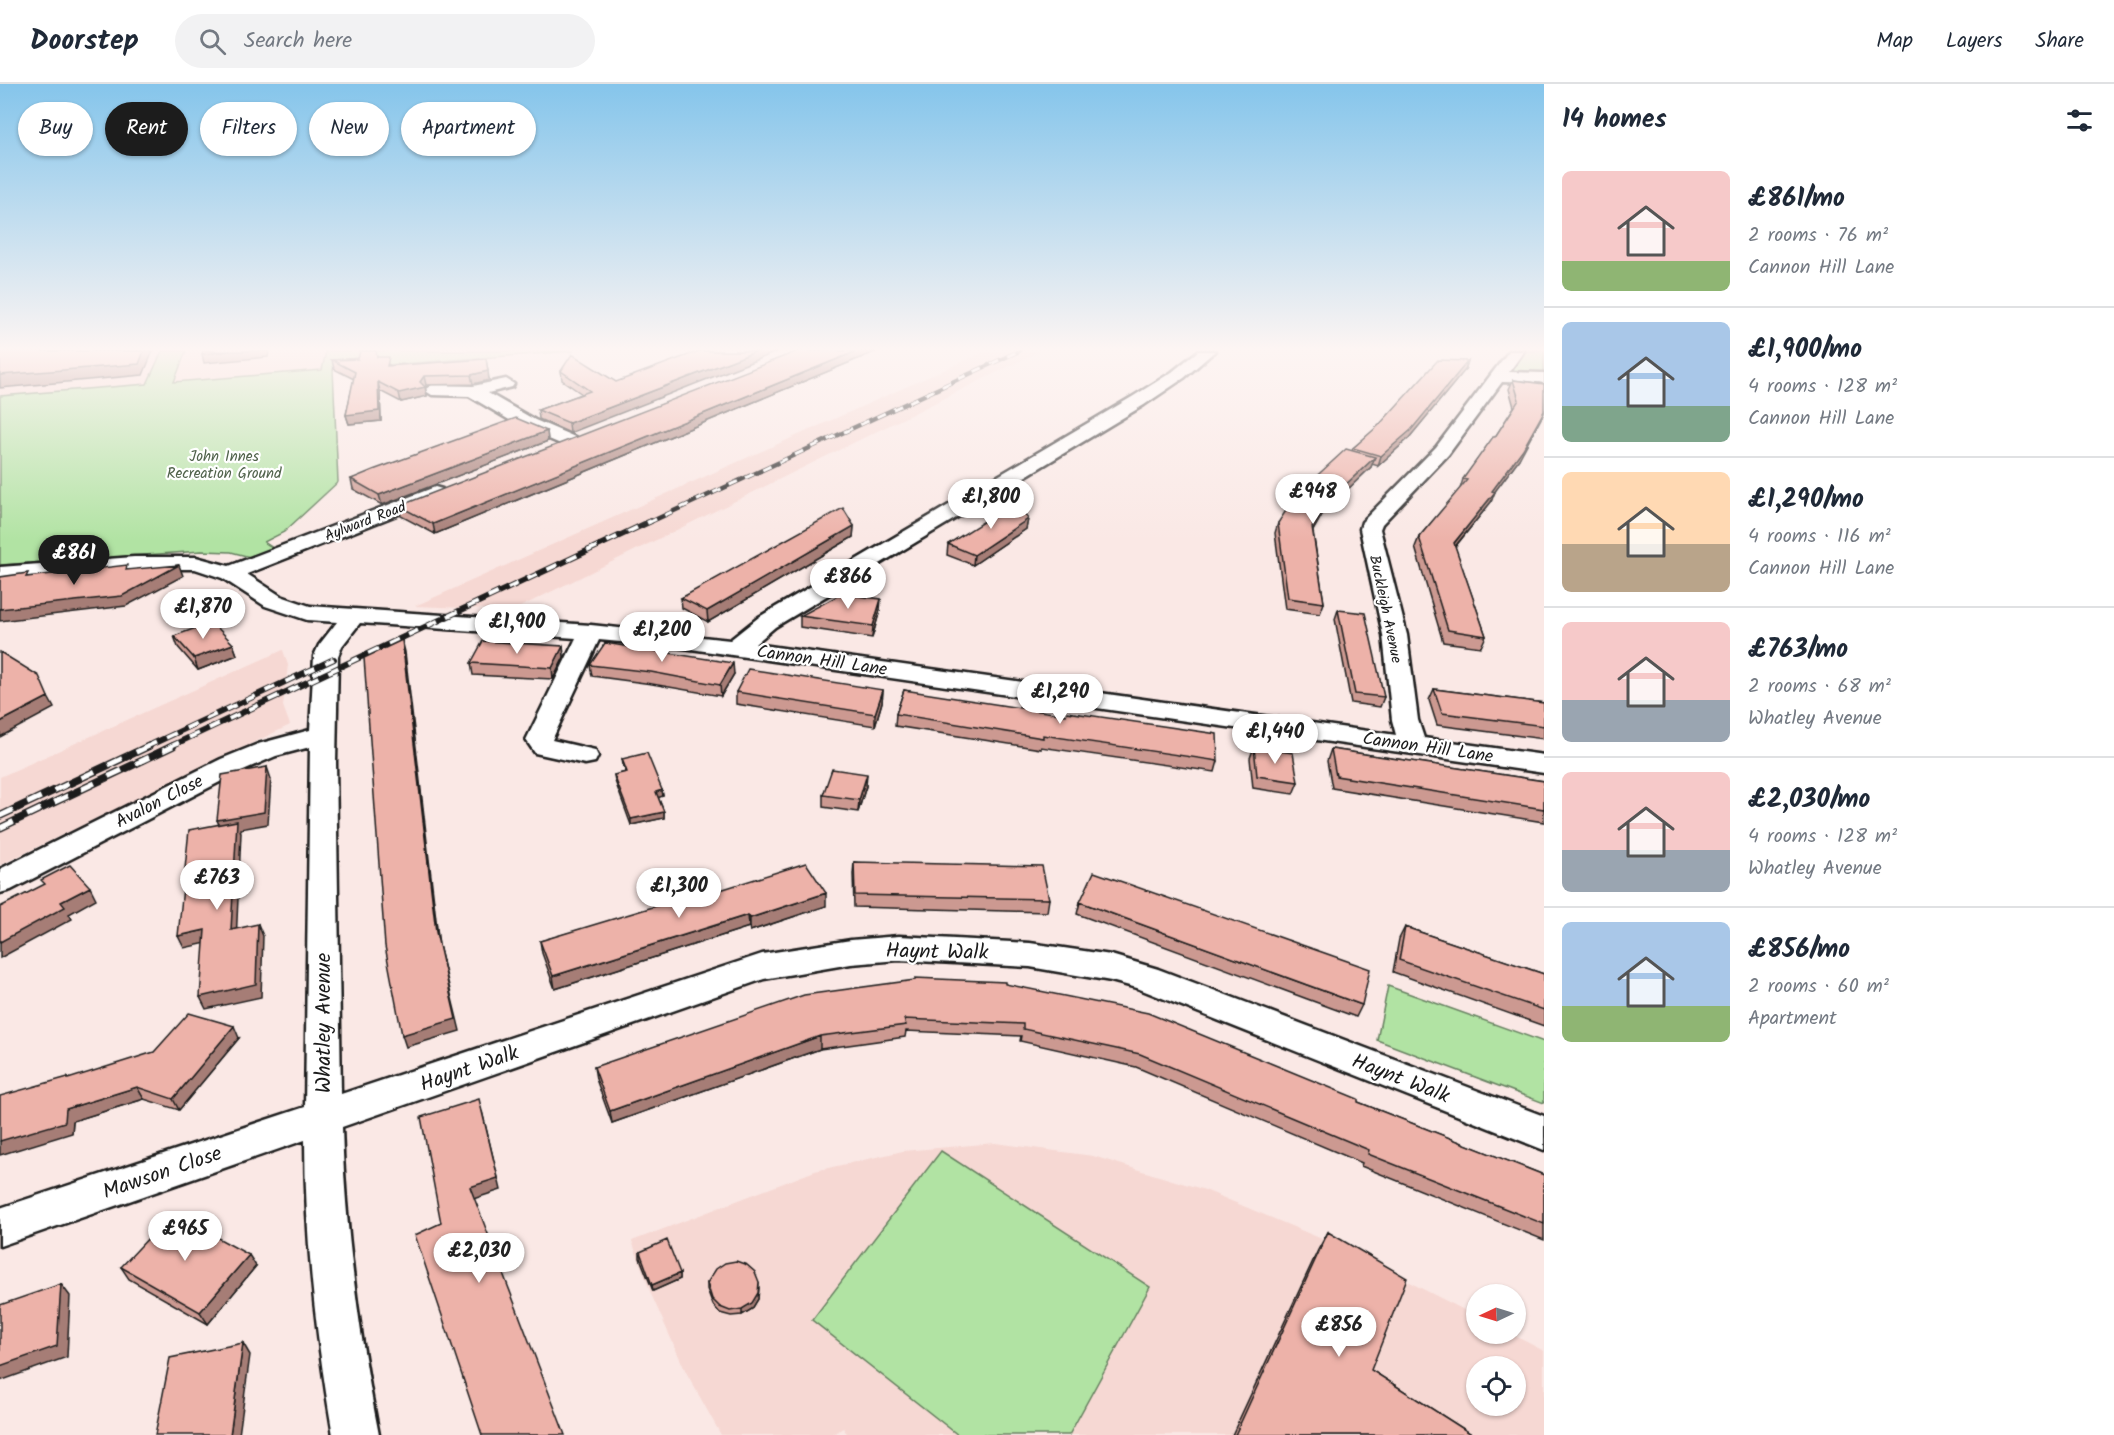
<!DOCTYPE html>
<meta charset="utf-8">
<style>
body{margin:0;font-family:Kalam,sans-serif;background:#f2f2f3;color:#1f2937;height:100vh;display:flex;flex-direction:column;font-size:22px;white-space:nowrap}
*{box-sizing:border-box;margin:0}
p{font-size:20px;color:#747a83}
.icon{flex:none;width:33px;height:33px;fill:none;stroke:currentColor;stroke-width:2;stroke-linecap:round;stroke-linejoin:round}
.map{position:relative;flex:1;overflow:hidden}
.drawer{display:flex;flex-direction:column;background:#fff;width:570px}
.drawer>*{flex:none}
.banner{position:absolute;left:18px;top:18px;width:570px;height:54px;display:flex;gap:12px}
.needle{width:39px;rotate:266deg}
.buttons{position:absolute;left:1466px;top:1200px;display:grid;gap:12px}
.buttons a{display:grid;place-items:center;width:60px;height:60px;border-radius:50%;background:#fff;box-shadow:0 2px 4px #0004;font-size:30px}
.price{position:absolute;translate:-50% -51px;padding:0 14px;border-radius:21px;background:#fff;color:#222;font-size:20px;line-height:39px;filter:drop-shadow(0 2px 3px #0008)}
.price::after{content:'';position:absolute;left:50%;top:36px;width:18px;height:14px;margin-left:-9px;background:inherit;clip-path:polygon(0 0,100% 0,50% 100%)}
.price.selected{background:#1c1c1c;color:#fff}
ul{padding:0;list-style:none}
li{display:flex;align-items:center;gap:18px;height:150px;padding:0 18px}
li+li{border-top:2px solid #e0e1e3}
li span{display:grid;place-items:center;flex:none;width:168px;height:120px;border-radius:9px;color:#555}
li>.icon{margin-inline-start:auto}
span .icon{width:72px;height:72px;fill:#fffc;stroke-width:1}
li b{font-size:26px}
h2{display:flex;justify-content:space-between;align-items:center;height:72px;padding:0 18px;font-size:26px}
.chip{padding:0 21px;border-radius:27px;background:#fff;box-shadow:0 2px 4px #0004;font-size:21px;line-height:54px}
.chip.selected{background:#1c1c1c;color:#fff}
header{display:flex;align-items:center;gap:36px;box-sizing:border-box;height:84px;padding:0 30px;background:#fff;border-bottom:2px solid #e0e1e3}
header strong{font-size:28px}
nav{display:flex;gap:33px;margin-inline-start:auto;font-size:21px}
.search{width:420px;height:54px;background:#f2f2f3;display:flex;align-items:center;gap:15px;box-sizing:border-box;padding:0 21px;border-radius:33px;color:#747a83;font-size:22px}
main{display:flex;flex:1;min-height:0}
.map>svg:first-child{display:block}
</style>
<header>
<strong>Doorstep</strong>
<div class="search"><svg class="icon" aria-label="search" viewBox="0 0 24 24"><circle cx="10" cy="10" r="6"/><path d="M15 15l6 6"/></svg>Search here</div>
<nav><a>Map</a><a>Layers</a><a>Share</a></nav>
</header>
<main>
<div class="map">
<svg width="1544" height="1351" viewBox="0 0 1544 1351">
<rect width="100%" height="100%" fill="#fae8e5"/>
<filter id="ink" filterUnits="userSpaceOnUse"><feTurbulence type="fractalNoise" baseFrequency=".0167" numOctaves="2"/><feDisplacementMap in="SourceGraphic" scale="12" xChannelSelector="R" yChannelSelector="G"/><feConvolveMatrix kernelMatrix="1 2 1 2 8 2 1 2 1" color-interpolation-filters="sRGB"/></filter>
<g filter="url(#ink)">
<path fill="#f6d8d3" fill-rule="evenodd" d="M 0,267 L 574,267 L 0,312 Z
M 1040,267 L 514,526 L 415,522 L 984,268 Z
M 283,566 L 288,581 L 283,622 L 290,641 L 0,781 L 0,693 Z
M 995,1059 L 1093,1072 L 1205,1106 L 1334,1160 L 1476,1232 L 1476,1250 L 1511,1250 L 1544,1267 L 1544,1351 L 848,1351 L 843,1344 L 832,1351 L 721,1351 L 686,1288 L 651,1210 L 632,1157 L 815,1087 L 903,1067 ZM 1476,1282 L 1515,1282 L 1515,1322 L 1476,1322 Z"/>
<path fill="#b1e3a3" stroke="#668060" stroke-width="1.5" d="M 162,267 L 186,267 L 174,298 L 322,286 L 326,267 L 574,267 L 333,285 L 338,398 L 284,448 L 264,458 L 273,464 L 250,473 L 231,468 L 202,467 L 0,481 L 0,312 L 147,300 Z
M 1524,267 L 1544,267 L 1544,292 L 1514,288 L 1511,286 Z
M 1388,902 L 1544,958 L 1544,1019 L 1377,956 Z
M 941,1067 L 1150,1203 L 1069,1351 L 958,1351 L 812,1236 Z"/>
<g fill="none" stroke-linecap="round" stroke-linejoin="round">
<g stroke="#1c1c1c" stroke-width="5">
<path id="street" d="M 1198,267 L 1215,267 L 1184,294 L 1144,321 L 775,543 L 755,560 L 1396,651 L 1392,636 L 1383,551 L 1360,445 L 1362,438 L 1436,363 L 1509,267 L 1524,267 L 1509,288 L 1544,289 L 1544,299 L 1502,298 L 1448,371 L 1382,440 L 1380,445 L 1407,551 L 1418,636 L 1424,654 L 1544,671 L 1544,689 L 684,564 L 599,556 L 552,656 L 595,666 L 598,672 L 595,678 L 585,680 L 535,669 L 526,656 L 576,554 L 360,539 L 342,562 L 338,572 L 336,678 L 341,1010 L 762,870 L 851,856 L 899,852 L 1030,859 L 1111,871 L 1158,885 L 1544,1032 L 1544,1066 L 1137,904 L 1111,897 L 1030,883 L 899,876 L 851,880 L 764,895 L 342,1043 C 345,1147 359,1249 379,1351 L 333,1351 C 316,1253 305,1155 305,1056 L 0,1162 L 0,1124 L 305,1023 L 310,663 L 276,672 L 241,687 L 11,806 L 0,809 L 0,785 L 221,675 L 258,660 L 310,646 L 314,572 L 319,561 L 337,538 L 307,536 L 265,522 L 222,494 L 195,485 L 134,485 L 0,495 L 0,483 L 134,473 L 196,473 L 229,482 L 435,403 L 442,405 L 445,409 L 442,413 L 247,490 L 281,512 L 310,522 L 591,541 L 730,556 L 759,533 L 1132,313 L 1172,288 Z
M 506,295 L 514,300 L 512,303 L 488,309 L 535,336 L 575,353 L 578,357 L 575,361 L 563,361 L 523,344 L 469,312 L 432,311 L 424,306 L 432,301 L 473,302 Z"/>
</g>
<use href="#street" fill="#fff" fill-rule="evenodd"/>
<g stroke="#1c1c1c" stroke-width="4.5">
<path id="rail-far2" d="M 648,439 L 1019,267"/>
</g>
<g stroke="#1c1c1c" stroke-width="6">
<path id="rail-far1" d="M 146,663 L 334,575
M 169,663 L 651,437"/>
</g>
<g stroke="#1c1c1c" stroke-width="8">
<path id="rail" d="M 0,732 L 149,662
M 0,744 L 173,662"/>
</g>
<use href="#rail-far2" stroke="#fff" stroke-width="3" stroke-dasharray="9" stroke-linecap="butt"/>
<use href="#rail-far1" stroke="#fff" stroke-width="4" stroke-dasharray="11" stroke-linecap="butt"/>
<use href="#rail" stroke="#fff" stroke-width="5" stroke-dasharray="15" stroke-linecap="butt"/>
</g>
<path fill="#cc9991" stroke="#1c1c1c" stroke-width="1.5" d="M 877,267 L 435,450 L 401,432 L 399,422 Z
M 378,273 L 391,282 L 486,275 L 489,296 L 473,300 L 426,301 L 425,302 L 427,312 L 401,318 L 380,307 L 381,337 L 349,340 L 346,331 L 354,295 L 334,285 L 332,276 Z
M 1468,277 L 1465,286 L 1408,355 L 1378,382 L 1372,380 L 1371,383 L 1323,429 L 1313,447 L 1324,519 L 1320,530 L 1285,525 L 1275,449 L 1278,439 L 1352,367 L 1353,364 Z
M 561,287 L 616,298 L 570,349 L 539,335 L 538,326 L 582,310 L 562,296 Z
M 1513,296 L 1544,300 L 1519,375 L 1494,408 L 1491,418 L 1455,463 L 1486,552 L 1481,563 L 1443,558 L 1415,463 L 1419,453 L 1460,405 L 1463,395 L 1495,353 L 1514,323 L 1509,305 Z
M 547,347 L 548,357 L 382,421 L 353,405 L 351,395 Z
M 1028,435 L 1026,445 L 973,481 L 947,471 L 948,460 Z
M 854,442 L 853,453 L 708,538 L 682,524 L 681,514 Z
M 880,526 L 872,554 L 800,543 L 800,532 Z
M 1338,526 L 1384,613 L 1380,623 L 1351,619 L 1335,535 Z
M 174,552 L 233,560 L 237,571 L 198,586 L 178,563 Z
M 563,562 L 564,573 L 553,595 L 473,591 L 471,579 Z
M 590,581 L 734,590 L 721,612 L 652,600 L 592,592 Z
M 1434,605 L 1544,619 L 1544,655 L 1437,641 L 1429,616 Z
M 883,606 L 882,618 L 875,642 L 736,620 L 736,608 Z
M 904,606 L 1218,677 L 1215,688 L 1041,663 L 1041,665 L 895,642 L 896,630 Z
M 1254,663 L 1298,698 L 1293,710 L 1253,704 L 1250,674 Z
M 1331,665 L 1544,697 L 1544,738 L 1332,704 L 1327,677 Z
M 622,675 L 662,706 L 663,712 L 658,713 L 664,728 L 664,734 L 631,741 L 615,697 L 614,691 L 626,688 L 623,681 Z
M 866,702 L 858,728 L 823,723 L 823,711 Z
M 854,778 L 1049,815 L 1047,828 L 854,823 L 853,790 Z
M 717,807 L 826,822 L 750,847 L 749,843 L 555,905 L 542,869 L 540,857 Z
M 1080,818 L 1362,921 L 1356,933 L 1077,830 Z
M 1405,843 L 1544,890 L 1544,942 L 1393,888 L 1399,855 Z
M 1005,900 L 1358,1018 L 1544,1091 L 1544,1156 L 1361,1082 L 1362,1079 L 1136,983 L 1020,957 L 1021,952 L 906,947 L 905,953 L 820,965 L 612,1039 L 596,995 L 594,983 Z
M 239,954 L 179,1026 L 144,1015 L 73,1037 L 72,1049 L 68,993 L 70,995 Z
M 1328,1148 L 1371,1286 L 1473,1351 L 1232,1351 L 1318,1166 Z
M 640,1168 L 680,1189 L 680,1195 L 653,1207 L 640,1174 Z
M 256,1182 L 208,1240 L 129,1195 L 121,1183 Z
M 707,1199 L 759,1204 L 758,1215 L 752,1225 L 742,1231 L 731,1232 L 720,1229 L 713,1221 L 707,1205 Z"/>
<path fill="#a67d76" stroke="#1c1c1c" stroke-width="1.5" d="M 144,267 L 153,267 L 143,291 L 0,304 L 0,291 Z
M 231,267 L 269,267 L 268,273 L 204,279 L 202,270 Z
M 757,267 L 779,267 L 570,349 L 569,339 Z
M 857,267 L 877,267 L 435,450 L 433,440 Z
M 1468,277 L 1465,286 L 1408,355 L 1378,382 L 1381,372 Z
M 488,287 L 489,296 L 473,300 L 471,291 Z
M 424,292 L 426,301 L 425,303 L 427,312 L 401,318 L 399,309 L 420,298 Z
M 378,298 L 380,307 L 381,337 L 349,340 L 346,331 Z
M 1544,327 L 1544,329 L 1519,375 L 1488,417 L 1492,407 Z
M 547,347 L 548,357 L 382,421 L 379,411 Z
M 1375,373 L 1371,383 L 1323,429 L 1309,453 L 1312,443 L 1326,419 Z
M 1495,408 L 1491,418 L 1449,470 L 1454,459 Z
M 1028,435 L 1026,445 L 973,481 L 974,471 Z
M 854,442 L 853,453 L 708,538 L 707,527 Z
M 179,481 L 183,492 L 126,522 L 0,537 L 0,525 Z
M 881,515 L 880,526 L 872,554 L 873,542 Z
M 402,556 L 405,568 L 439,861 L 460,947 L 406,963 L 402,951 L 436,848 Z
M 233,560 L 237,571 L 198,586 L 194,574 Z
M 563,562 L 564,573 L 553,595 L 552,584 Z
M 733,579 L 734,590 L 721,612 L 720,601 Z
M 883,606 L 882,618 L 875,642 L 875,630 Z
M 48,613 L 54,624 L 0,653 L 0,638 Z
M 267,683 L 271,695 L 268,740 L 240,745 L 241,749 L 236,858 L 231,846 L 222,748 L 217,736 Z
M 867,690 L 866,702 L 858,728 L 859,716 Z
M 662,706 L 663,712 L 657,714 L 656,708 Z
M 664,728 L 664,734 L 631,741 L 631,735 Z
M 90,803 L 96,815 L 69,830 L 72,835 L 0,874 L 0,858 L 61,818 Z
M 826,809 L 826,822 L 750,847 L 750,834 Z
M 748,831 L 749,843 L 555,905 L 553,892 Z
M 258,840 L 263,852 L 261,913 L 206,925 L 200,913 Z
M 205,846 L 211,858 L 184,864 L 178,852 Z
M 234,942 L 239,954 L 179,1026 L 173,1015 Z
M 820,952 L 820,965 L 612,1039 L 610,1027 Z
M 137,1003 L 144,1015 L 73,1037 L 72,1049 L 0,1071 L 0,1057 L 66,1025 Z
M 482,1027 L 501,1106 L 473,1115 L 470,1103 Z
M 249,1171 L 256,1182 L 208,1240 L 200,1228 Z
M 680,1189 L 680,1195 L 653,1207 L 652,1201 Z
M 759,1198 L 758,1215 L 752,1225 L 742,1231 L 742,1225 Z
M 61,1200 L 70,1212 L 67,1273 L 0,1297 L 0,1282 Z
M 243,1259 L 250,1271 L 239,1351 L 230,1351 Z"/>
<path fill="#edb2a9" stroke="#1c1c1c" stroke-width="1.5" d="M 0,267 L 144,267 L 139,280 L 0,291 Z
M 203,267 L 231,267 L 202,270 Z
M 360,267 L 376,267 L 377,273 L 389,273 L 387,282 L 486,275 L 488,287 L 471,291 L 424,292 L 420,298 L 425,303 L 399,309 L 378,298 L 379,327 L 346,331 L 355,288 L 332,276 L 358,275 Z
M 699,267 L 757,267 L 569,339 L 538,326 L 590,307 L 561,287 L 572,270 L 616,298 Z
M 798,267 L 857,267 L 433,440 L 399,422 Z
M 1438,276 L 1468,277 L 1411,346 L 1381,372 L 1353,364 L 1379,341 Z
M 1513,296 L 1544,300 L 1544,327 L 1523,365 L 1492,407 L 1495,408 L 1454,459 L 1486,552 L 1448,546 L 1419,453 L 1467,396 L 1463,395 L 1493,353 L 1495,353 L 1519,316 Z
M 516,334 L 547,347 L 379,411 L 351,395 L 373,386 Z
M 1346,365 L 1375,373 L 1326,419 L 1312,443 L 1324,519 L 1288,514 L 1278,439 L 1296,411 Z
M 1016,417 L 1028,435 L 974,471 L 948,460 Z
M 843,424 L 854,442 L 707,527 L 681,514 Z
M 127,481 L 126,486 L 179,481 L 122,512 L 0,525 L 0,493 L 28,489 L 26,493 Z
M 841,510 L 881,515 L 873,542 L 800,532 Z
M 1338,526 L 1365,529 L 1384,613 L 1355,610 Z
M 212,538 L 233,560 L 194,574 L 174,552 Z
M 402,556 L 436,848 L 456,935 L 402,951 L 385,862 L 364,574 Z
M 483,557 L 563,562 L 552,584 L 471,579 Z
M 605,559 L 733,579 L 720,601 L 651,588 L 590,581 Z
M 0,568 L 39,592 L 48,613 L 0,638 Z
M 748,585 L 883,606 L 875,630 L 736,608 Z
M 1434,605 L 1544,619 L 1544,642 L 1442,629 Z
M 904,606 L 1066,631 L 1067,628 L 1217,650 L 1218,677 L 1043,651 L 1043,654 L 896,630 Z
M 1254,663 L 1293,669 L 1298,698 L 1257,692 Z
M 1331,665 L 1544,697 L 1544,725 L 1336,692 Z
M 647,669 L 662,706 L 656,708 L 664,728 L 631,735 L 614,691 L 627,688 L 622,675 Z
M 267,683 L 264,728 L 217,736 L 222,691 Z
M 832,685 L 867,690 L 859,716 L 823,711 Z
M 237,737 L 231,846 L 258,840 L 256,900 L 200,913 L 205,846 L 178,852 L 189,746 Z
M 854,778 L 1042,782 L 1049,815 L 855,811 Z
M 806,779 L 826,809 L 750,834 L 748,831 L 553,892 L 540,857 L 716,804 L 717,807 Z
M 70,781 L 90,803 L 61,818 L 65,823 L 0,858 L 0,823 L 45,800 L 41,796 Z
M 1094,788 L 1370,885 L 1362,921 L 1080,818 Z
M 1405,843 L 1544,890 L 1544,926 L 1399,876 Z
M 915,894 L 1005,898 L 1005,900 L 1148,929 L 1358,1015 L 1358,1018 L 1544,1091 L 1544,1140 L 1368,1070 L 1369,1066 L 1140,970 L 1023,945 L 1023,940 L 904,935 L 906,941 L 820,952 L 610,1027 L 594,983 L 804,911 L 915,896 Z
M 189,929 L 234,942 L 173,1015 L 137,1003 L 66,1025 L 65,1038 L 0,1057 L 0,1012 L 68,993 L 68,995 L 154,968 Z
M 479,1015 L 498,1094 L 470,1103 L 565,1351 L 482,1351 L 415,1151 L 441,1139 L 421,1033 Z
M 172,1129 L 249,1171 L 200,1228 L 121,1183 Z
M 1328,1148 L 1407,1194 L 1371,1286 L 1473,1351 L 1235,1351 Z
M 667,1156 L 680,1189 L 652,1201 L 640,1168 Z
M 736,1177 L 747,1181 L 755,1188 L 759,1198 L 758,1209 L 752,1219 L 742,1225 L 730,1227 L 720,1223 L 712,1215 L 707,1199 L 716,1185 L 725,1179 Z
M 61,1200 L 57,1262 L 0,1282 L 0,1221 Z
M 243,1259 L 230,1351 L 155,1351 L 170,1274 Z"/>
</g>
<linearGradient id="sky" x2="0" y2="1"><stop stop-color="#85c5eb"/><stop offset="0.58" stop-color="#fdf5f3"/><stop offset="1" stop-color="#fdf5f3" stop-opacity="0"/></linearGradient>
<rect width="1544" height="457" fill="url(#sky)"/>
<g text-anchor="middle" stroke-width="4.5" stroke-linejoin="round" paint-order="stroke">
<g font-size="15" fill="#50624b" stroke="#fff">
<text x="224" y="377">John Innes<tspan x="224" dy="17">Recreation Ground</tspan></text>
</g>
<g font-size="15" fill="#1c1c1c" stroke="#fff">
<text transform="translate(365 437) rotate(-21)" y="5">Aylward Road</text>
<text transform="translate(1386 525) rotate(78)" y="5">Buckleigh Avenue</text>
</g>
<g font-size="18" fill="#1c1c1c" stroke="#fff">
<text transform="translate(822 576) rotate(8)" y="6">Cannon Hill Lane</text>
<text transform="translate(1428 663) rotate(8)" y="6">Cannon Hill Lane</text>
<text transform="translate(159 717) rotate(-27)" y="6">Avalon Close</text>
</g>
<g font-size="21" fill="#1c1c1c" stroke="#fff">
<text transform="translate(937 867) rotate(1)" y="7">Haynt Walk</text>
<text transform="translate(323 939) rotate(-90)" y="7">Whatley Avenue</text>
<text transform="translate(469 984) rotate(-19)" y="7">Haynt Walk</text>
<text transform="translate(1401 994) rotate(21)" y="7">Haynt Walk</text>
<text transform="translate(162 1088) rotate(-19)" y="7">Mawson Close</text>
</g>
</g>
</svg>
<div class="buttons">
<a><svg class="needle" viewBox="-14 -14 28 28"><path d="M0-13l5 13h-10z" fill="#e53935"/><path d="M0 13l5-13h-10z" fill="#747a83"/></svg></a>
<a><svg class="icon" aria-label="locate" viewBox="0 0 24 24"><circle cx="12" cy="12" r="6"/><path d="M12 2v4M12 18v4M2 12h4M18 12h4"/></svg></a>
</div>
<b class="price" style="left:1313px;top:441px">£948</b>
<b class="price" style="left:991px;top:446px">£1,800</b>
<b class="price selected" style="left:74px;top:502px">£861</b>
<b class="price" style="left:848px;top:526px">£866</b>
<b class="price" style="left:203px;top:556px">£1,870</b>
<b class="price" style="left:517px;top:571px">£1,900</b>
<b class="price" style="left:662px;top:579px">£1,200</b>
<b class="price" style="left:1060px;top:641px">£1,290</b>
<b class="price" style="left:1275px;top:681px">£1,440</b>
<b class="price" style="left:217px;top:827px">£763</b>
<b class="price" style="left:679px;top:835px">£1,300</b>
<b class="price" style="left:185px;top:1178px">£965</b>
<b class="price" style="left:479px;top:1200px">£2,030</b>
<b class="price" style="left:1339px;top:1274px">£856</b>
<div class="banner">
<a class="chip">Buy</a>
<a class="chip selected">Rent</a>
<a class="chip">Filters</a>
<a class="chip">New</a>
<a class="chip">Apartment</a>
</div>
</div>
<section class="drawer">
<h2>14 homes<svg class="icon" aria-label="filters" viewBox="0 0 24 24"><path d="M4 7h16M4 17h16"/><circle cx="9" cy="7" r="2"/><circle cx="15" cy="17" r="2"/></svg></h2>
<ul>
<li><span style="background:linear-gradient(#f6c9c9 75%,#8fb573 0)"><svg class="icon" aria-label="home" viewBox="0 0 24 24"><path d="M3 11l9-7 9 7M6 9v11h12V9"/></svg></span><div><b>£861/mo</b><p>2 rooms · 76 m²</p><p>Cannon Hill Lane</p></div></li>
<li><span style="background:linear-gradient(#a9c7e8 70%,#7fa58c 0)"><svg class="icon" aria-label="home" viewBox="0 0 24 24"><path d="M3 11l9-7 9 7M6 9v11h12V9"/></svg></span><div><b>£1,900/mo</b><p>4 rooms · 128 m²</p><p>Cannon Hill Lane</p></div></li>
<li><span style="background:linear-gradient(#ffd9b3 60%,#b9a48a 0)"><svg class="icon" aria-label="home" viewBox="0 0 24 24"><path d="M3 11l9-7 9 7M6 9v11h12V9"/></svg></span><div><b>£1,290/mo</b><p>4 rooms · 116 m²</p><p>Cannon Hill Lane</p></div></li>
<li><span style="background:linear-gradient(#f6c9c9 65%,#9aa5b1 0)"><svg class="icon" aria-label="home" viewBox="0 0 24 24"><path d="M3 11l9-7 9 7M6 9v11h12V9"/></svg></span><div><b>£763/mo</b><p>2 rooms · 68 m²</p><p>Whatley Avenue</p></div></li>
<li><span style="background:linear-gradient(#f6c9c9 65%,#9aa5b1 0)"><svg class="icon" aria-label="home" viewBox="0 0 24 24"><path d="M3 11l9-7 9 7M6 9v11h12V9"/></svg></span><div><b>£2,030/mo</b><p>4 rooms · 128 m²</p><p>Whatley Avenue</p></div></li>
<li><span style="background:linear-gradient(#a9c7e8 70%,#8fb573 0)"><svg class="icon" aria-label="home" viewBox="0 0 24 24"><path d="M3 11l9-7 9 7M6 9v11h12V9"/></svg></span><div><b>£856/mo</b><p>2 rooms · 60 m²</p><p>Apartment</p></div></li>
</ul>
</section>
</main>
